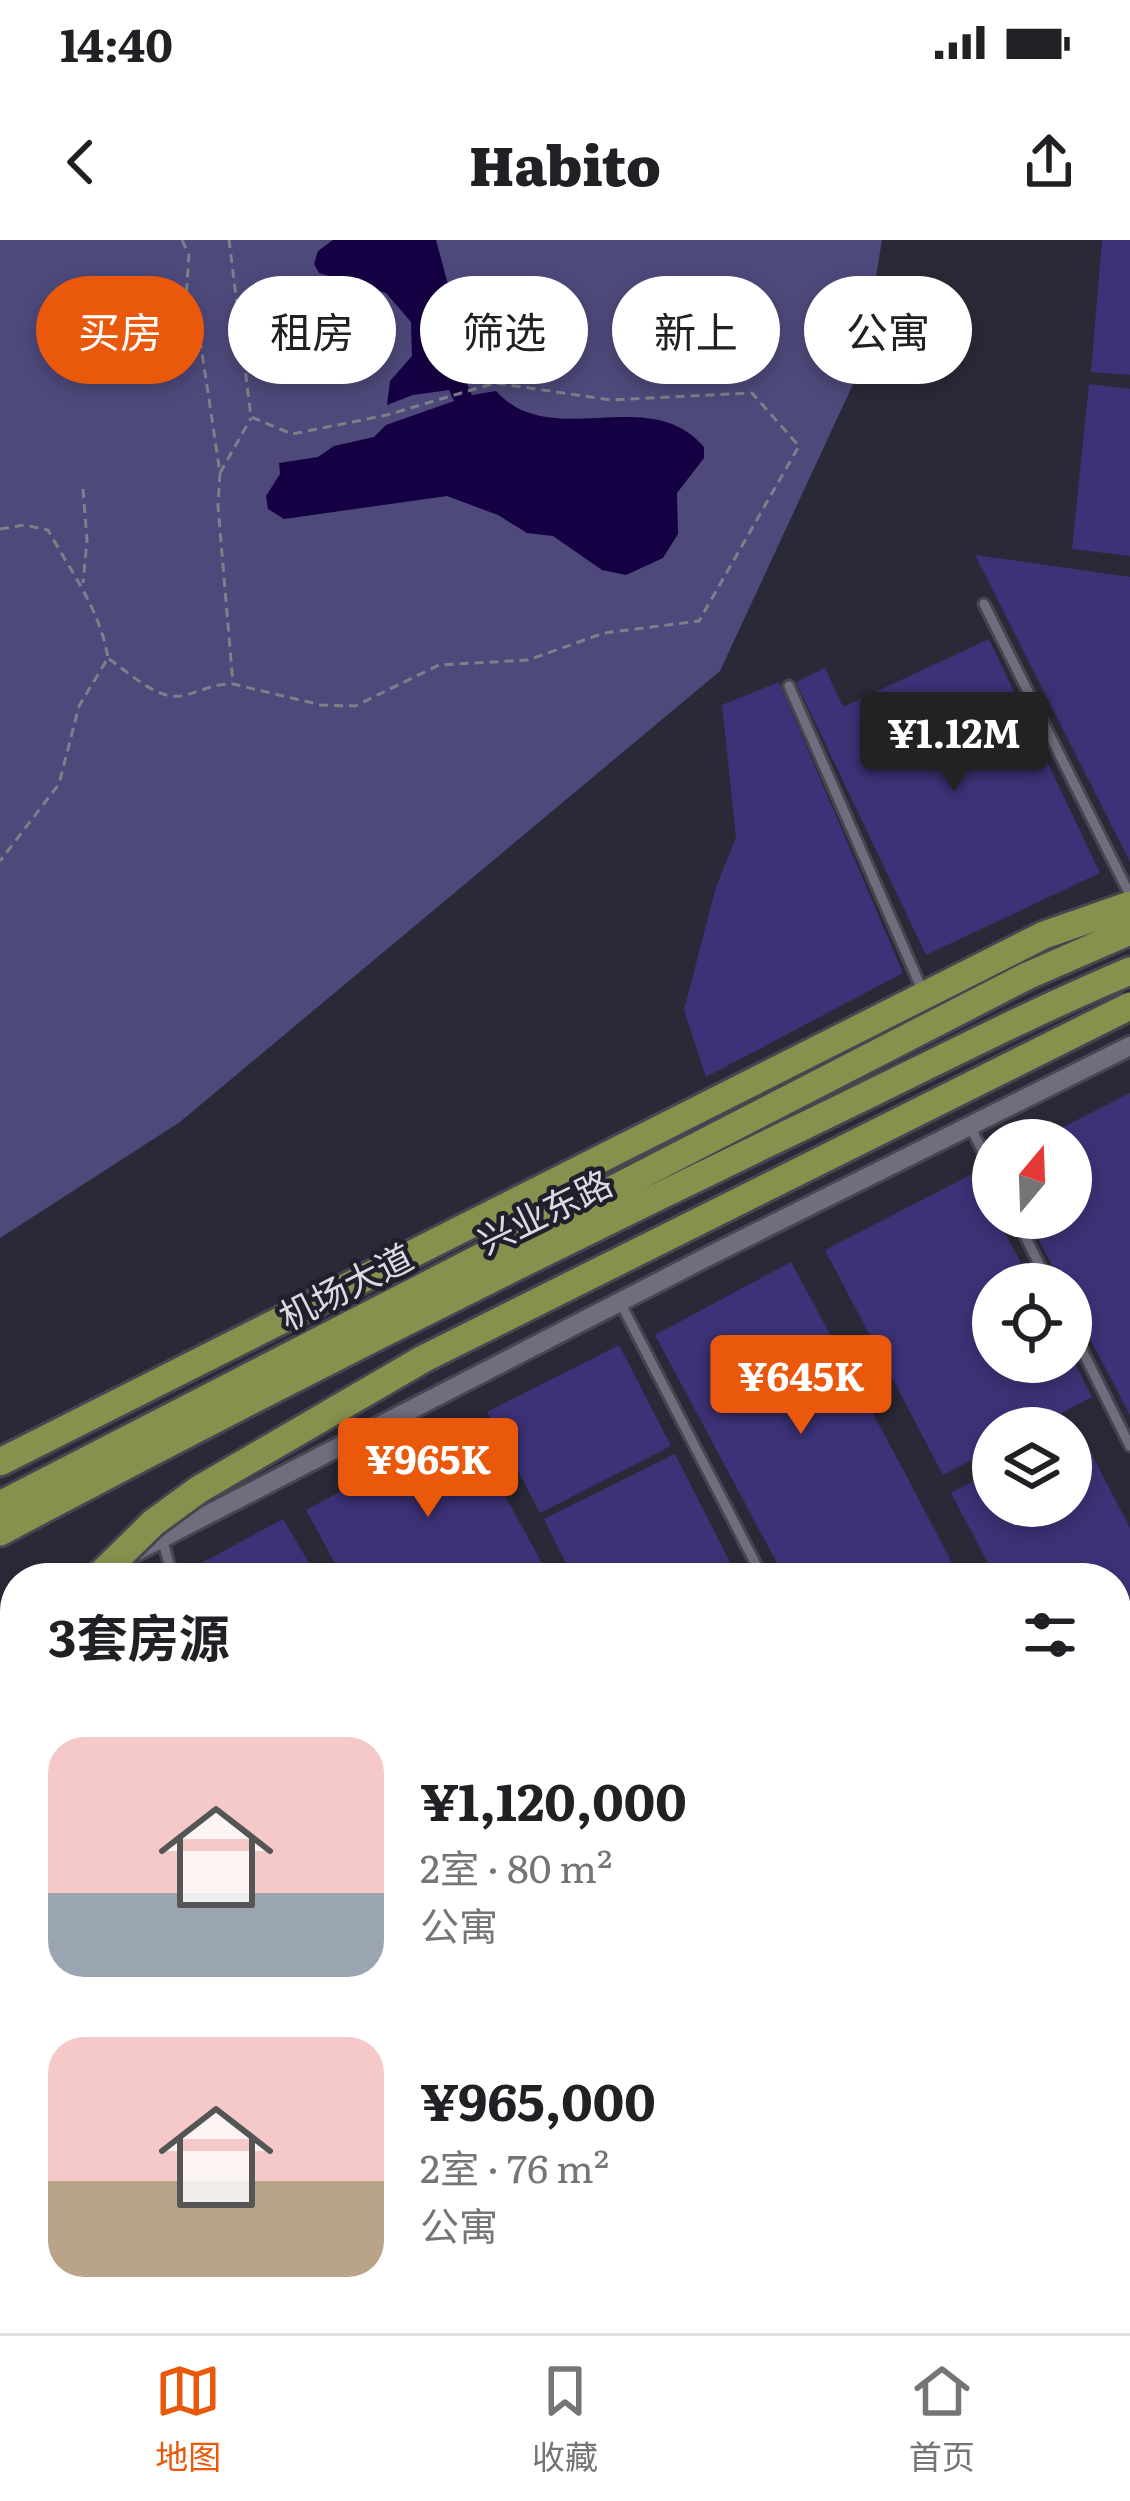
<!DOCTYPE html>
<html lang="zh">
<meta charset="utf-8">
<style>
body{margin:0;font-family:Literata,"Noto Sans SC",serif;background:#f6f6f6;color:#202124;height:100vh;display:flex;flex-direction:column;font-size:45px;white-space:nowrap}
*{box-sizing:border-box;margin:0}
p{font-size:39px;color:#757577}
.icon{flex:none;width:66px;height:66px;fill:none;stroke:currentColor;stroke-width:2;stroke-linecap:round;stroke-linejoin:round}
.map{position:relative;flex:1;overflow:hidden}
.drawer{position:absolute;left:0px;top:1323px;width:1131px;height:771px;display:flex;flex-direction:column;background:#fff;border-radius:48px 48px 0 0;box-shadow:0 6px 18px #0003}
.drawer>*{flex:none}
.top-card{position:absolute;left:36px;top:36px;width:1059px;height:108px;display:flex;gap:24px}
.needle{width:78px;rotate:19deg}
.fabs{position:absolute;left:972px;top:879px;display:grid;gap:24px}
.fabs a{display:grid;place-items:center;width:120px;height:120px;border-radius:50%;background:#fff;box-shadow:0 6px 18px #0003;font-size:60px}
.price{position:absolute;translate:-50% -102px;padding:0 27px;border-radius:12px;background:#ea580c;color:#fff;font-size:39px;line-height:78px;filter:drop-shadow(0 3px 6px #0008)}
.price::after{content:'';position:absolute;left:50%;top:72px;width:36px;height:27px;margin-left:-18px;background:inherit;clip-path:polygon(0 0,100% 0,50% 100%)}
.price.active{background:#222;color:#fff}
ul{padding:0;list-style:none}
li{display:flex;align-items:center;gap:36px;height:300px;padding:0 48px}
li span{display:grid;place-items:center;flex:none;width:336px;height:240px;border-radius:36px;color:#555}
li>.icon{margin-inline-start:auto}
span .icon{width:144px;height:144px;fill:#fffc;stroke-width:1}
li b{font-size:51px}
h2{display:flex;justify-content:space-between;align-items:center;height:144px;padding:0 48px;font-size:51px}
.pill{padding:0 42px;border-radius:54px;background:#fff;box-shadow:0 6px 18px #0003;font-size:42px;line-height:108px}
.pill.active{background:#ea580c;color:#fff}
.status{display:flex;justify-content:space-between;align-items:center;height:84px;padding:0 60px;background:#fff;direction:ltr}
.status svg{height:33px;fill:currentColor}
header{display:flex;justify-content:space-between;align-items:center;height:156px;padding:0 48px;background:#fff;font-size:54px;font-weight:800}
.tabs{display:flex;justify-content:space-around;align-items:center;height:168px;border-top:3px solid #e0e0e0;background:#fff;font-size:33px;color:#757577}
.tabs a{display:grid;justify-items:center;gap:6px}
.tabs .active{color:#ea580c}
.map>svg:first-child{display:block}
</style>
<div class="status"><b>14:40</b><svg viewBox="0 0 49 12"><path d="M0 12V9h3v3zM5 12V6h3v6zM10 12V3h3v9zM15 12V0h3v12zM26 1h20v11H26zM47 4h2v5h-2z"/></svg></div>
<header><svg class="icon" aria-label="back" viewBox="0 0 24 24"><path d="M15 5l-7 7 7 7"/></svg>Habito<svg class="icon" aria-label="share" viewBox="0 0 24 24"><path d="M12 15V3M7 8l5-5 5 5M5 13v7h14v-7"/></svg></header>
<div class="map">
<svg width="1130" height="2093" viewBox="0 0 1130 2093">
<rect width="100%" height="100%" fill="#2a2937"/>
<path fill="#333245" d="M 1130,1482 L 1130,1759 L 1116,1765 L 1116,1488 Z
M 1130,1770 L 1130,1974 L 1116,1978 L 1116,1776 Z
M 408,2079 L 705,2079 L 649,2093 L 419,2093 Z"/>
<path fill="#4d497b" d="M 0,0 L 882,0 L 861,127 L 720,431 L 180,882 L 0,998 Z"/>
<path fill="#150043" d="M 333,0 L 436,0 L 463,100 L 490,139 L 467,144 L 472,155 L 496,151 C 551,213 649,142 704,207 L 704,218 L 677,253 L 678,294 L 663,318 L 626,335 L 602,330 L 553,296 L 527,293 L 498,275 L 447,256 L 284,279 L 268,269 L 266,256 L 280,234 L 279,223 L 318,217 L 334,206 L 374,197 L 386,185 L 454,161 L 449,150 L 413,155 L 387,165 L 390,141 L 412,116 L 411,82 L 386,53 L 319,33 L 314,24 L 318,11 Z"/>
<path fill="#3c3277" d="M 1102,0 L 1130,0 L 1130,135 L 1091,132 Z
M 1089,144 L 1130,149 L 1130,316 L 1072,309 Z
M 975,315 L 1130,337 L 1130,622 Z
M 989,399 L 1100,633 L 926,715 L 796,442 L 825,428 L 843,467 Z
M 779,442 L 903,733 L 706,837 L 684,770 L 716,647 L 736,597 L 722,465 Z
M 1130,853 L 1130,1175 L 1071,1062 L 1071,1044 L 1062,1044 L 1027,978 L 1071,978 L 1071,900 L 1038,900 Z
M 974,933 L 993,970 L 993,978 L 997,978 L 1032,1044 L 993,1044 L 993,1122 L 1074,1122 L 1092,1157 L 1033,1188 L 993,1188 L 993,1209 L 943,1235 L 825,1010 Z
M 791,1022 L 905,1233 L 960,1338 L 785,1338 L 655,1095 Z
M 619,1105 L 671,1206 L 540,1273 L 487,1172 Z
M 466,1184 L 550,1338 L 343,1338 L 306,1270 Z
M 1078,1188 L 1130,1288 L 1130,1402 L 1116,1409 L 1116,1338 L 996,1338 L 951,1253 L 993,1231 L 993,1266 L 1071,1266 L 1071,1192 Z
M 675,1214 L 738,1338 L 573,1338 L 544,1279 Z
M 283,1279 L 318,1338 L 192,1338 L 190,1329 Z
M 1130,1696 L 1130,1729 L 1116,1734 L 1116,1702 Z"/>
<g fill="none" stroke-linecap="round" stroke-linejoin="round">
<g stroke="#464651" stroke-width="15">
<path id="service" d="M 984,364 L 1130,655
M 789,446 L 924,754
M 970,886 L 993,932
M 1016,978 L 1049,1044
M 620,1062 L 763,1338
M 1071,1088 L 1130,1206
M 162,1298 L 173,1338
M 1116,1511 L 1130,1505
M 1116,1756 L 1130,1750
M 1116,1782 L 1130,1776
M 1116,1967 L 1130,1964
M 416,2079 L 429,2093
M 619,2093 L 676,2079"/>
</g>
<g stroke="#464651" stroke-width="24">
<path id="minor" d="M 133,1313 L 705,1018 L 1130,806
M 0,1384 L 15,1376"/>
</g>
<g stroke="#464651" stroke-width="33">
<path id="primary" d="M 0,1222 L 1044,695 L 1130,665
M 0,1265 L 1027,736 L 1130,691
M 0,1292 C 267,1150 537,1014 810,883 C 917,832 1021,777 1130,731
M 0,1517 L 15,1474
M 0,1782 L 15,1827
M 0,1848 L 15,1867
M 0,1965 L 15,1983
M 93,2079 L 103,2093
M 152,2079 L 161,2093"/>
</g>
<path stroke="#7f7f8a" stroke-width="3" stroke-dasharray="9 6" stroke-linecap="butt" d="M 182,0 L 189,15 L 185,73 L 201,106 L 220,233 L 218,266 L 233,444 L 321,465 L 355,466 L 439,425 L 528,420 L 604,393 L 699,381 L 799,206 L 752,153 L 611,160 L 495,143 L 387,175 L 292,194 L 251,177 L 229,0
M 220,233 L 251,178
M 83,249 L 87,300 L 83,343
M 0,289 L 24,285 L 48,290 C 71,332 100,369 108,418 L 79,466 L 59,544 L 0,621
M 109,419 C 130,433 159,463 186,455 C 204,450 213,444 233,444"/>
<use href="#service" stroke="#6e6e7e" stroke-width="9"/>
<use href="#minor" stroke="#6e6e7e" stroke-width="18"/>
<use href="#primary" stroke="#88904d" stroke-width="27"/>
<g stroke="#b6b6c0" stroke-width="9">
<path id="rail" d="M 1116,2042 L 1130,2039
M 891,2093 L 953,2079
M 1012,2093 L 1067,2079
M 1064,2093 L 1115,2079"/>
</g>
<use href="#rail" stroke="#20202c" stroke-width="4.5" stroke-dasharray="14" stroke-linecap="butt"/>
<g stroke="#464651" stroke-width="33" stroke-linecap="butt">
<path id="primary-bridge" d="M 97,1338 L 153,1283 L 198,1250 L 423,1119 L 1130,766"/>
</g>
<use href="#primary-bridge" stroke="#88904d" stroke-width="27"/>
</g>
<g text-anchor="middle" stroke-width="9" stroke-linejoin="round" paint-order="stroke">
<g font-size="36" fill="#dadae3" stroke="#20202c">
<text transform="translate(545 972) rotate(-26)" y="13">兴业东路</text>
<text transform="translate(346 1047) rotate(-27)" y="13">机场大道</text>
</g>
</g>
</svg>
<div class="fabs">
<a><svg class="needle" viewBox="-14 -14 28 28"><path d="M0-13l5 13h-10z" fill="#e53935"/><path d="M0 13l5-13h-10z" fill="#757577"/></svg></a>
<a><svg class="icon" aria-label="locate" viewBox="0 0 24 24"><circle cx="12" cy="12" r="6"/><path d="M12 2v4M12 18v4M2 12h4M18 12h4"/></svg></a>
<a><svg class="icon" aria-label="layers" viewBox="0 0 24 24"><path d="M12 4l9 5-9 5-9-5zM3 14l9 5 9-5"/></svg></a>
</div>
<b class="price active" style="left:954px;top:554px">¥1.12M</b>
<b class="price" style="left:801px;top:1197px">¥645K</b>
<b class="price" style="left:428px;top:1280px">¥965K</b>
<div class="top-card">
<a class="pill active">买房</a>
<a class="pill">租房</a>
<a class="pill">筛选</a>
<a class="pill">新上</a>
<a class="pill">公寓</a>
</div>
<section class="drawer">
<h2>3套房源<svg class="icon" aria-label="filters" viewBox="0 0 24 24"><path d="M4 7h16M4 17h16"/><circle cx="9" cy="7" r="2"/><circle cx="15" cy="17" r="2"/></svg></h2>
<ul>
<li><span style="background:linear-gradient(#f6c9c9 65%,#9aa5b1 0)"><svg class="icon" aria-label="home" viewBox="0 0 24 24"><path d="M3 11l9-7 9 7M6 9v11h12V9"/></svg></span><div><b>¥1,120,000</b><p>2室 · 80 m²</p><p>公寓</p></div></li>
<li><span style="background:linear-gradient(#f6c9c9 60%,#b9a48a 0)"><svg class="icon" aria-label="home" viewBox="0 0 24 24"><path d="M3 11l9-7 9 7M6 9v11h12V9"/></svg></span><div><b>¥965,000</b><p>2室 · 76 m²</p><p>公寓</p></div></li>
</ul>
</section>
</div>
<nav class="tabs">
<a class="active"><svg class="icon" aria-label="map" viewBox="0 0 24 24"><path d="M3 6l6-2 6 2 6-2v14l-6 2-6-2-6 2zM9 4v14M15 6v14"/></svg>地图</a>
<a><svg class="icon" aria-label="saved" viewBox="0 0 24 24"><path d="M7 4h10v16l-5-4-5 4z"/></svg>收藏</a>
<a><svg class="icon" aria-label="home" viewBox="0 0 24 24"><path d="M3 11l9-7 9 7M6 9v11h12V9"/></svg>首页</a>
</nav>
